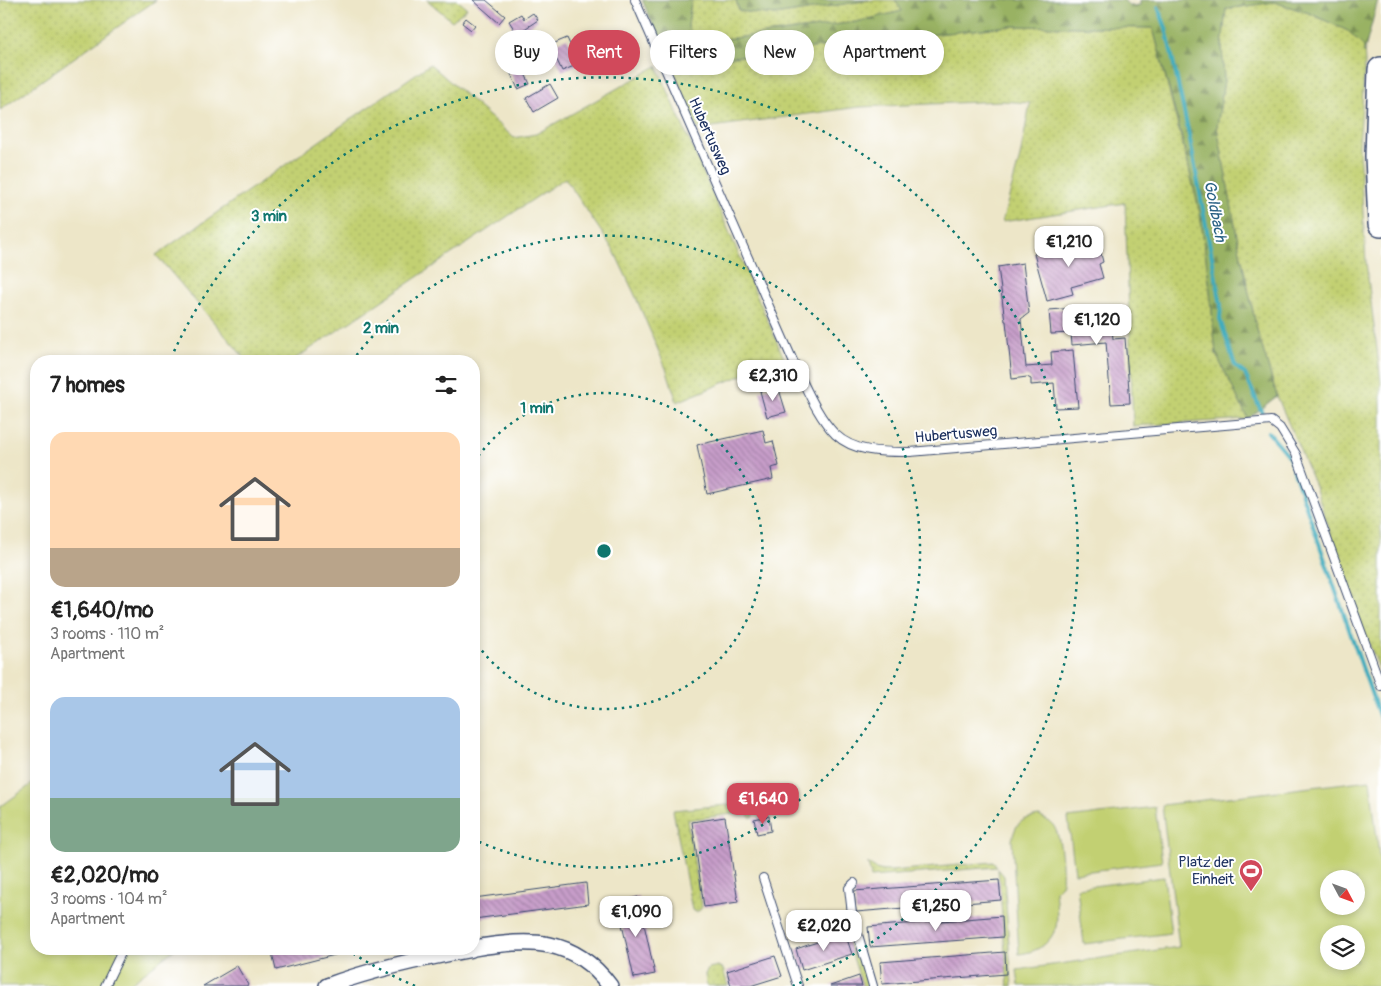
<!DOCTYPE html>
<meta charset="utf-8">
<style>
body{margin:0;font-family:Pangolin,sans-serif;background:#f6f6f6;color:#222;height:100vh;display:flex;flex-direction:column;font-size:19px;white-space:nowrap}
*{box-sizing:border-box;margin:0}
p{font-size:16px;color:#767676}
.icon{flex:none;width:28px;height:28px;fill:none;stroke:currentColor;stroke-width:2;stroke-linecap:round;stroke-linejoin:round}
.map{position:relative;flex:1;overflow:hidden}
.drawer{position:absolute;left:30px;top:355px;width:450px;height:600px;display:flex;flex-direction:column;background:#fff;border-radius:20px;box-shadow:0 2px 8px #0003}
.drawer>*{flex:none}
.banner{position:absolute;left:495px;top:30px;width:475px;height:45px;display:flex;gap:10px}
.needle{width:32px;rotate:131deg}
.controls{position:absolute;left:1320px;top:870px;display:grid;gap:10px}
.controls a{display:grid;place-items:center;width:45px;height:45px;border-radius:50%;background:#fff;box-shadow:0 2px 8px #0003;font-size:25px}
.price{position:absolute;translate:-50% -42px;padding:0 11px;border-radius:10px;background:#fff;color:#222;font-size:16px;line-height:32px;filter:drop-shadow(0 1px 2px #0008)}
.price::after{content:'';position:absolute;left:50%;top:30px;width:15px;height:11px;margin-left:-8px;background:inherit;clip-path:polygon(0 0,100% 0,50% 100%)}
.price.active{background:#d1495b;color:#fff}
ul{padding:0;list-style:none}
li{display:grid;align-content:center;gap:10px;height:265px;padding:0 20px}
li span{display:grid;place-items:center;height:155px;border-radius:15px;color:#555}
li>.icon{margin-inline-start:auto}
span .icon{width:90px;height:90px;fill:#fffc;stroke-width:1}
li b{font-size:21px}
h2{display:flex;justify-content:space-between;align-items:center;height:60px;padding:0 20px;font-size:21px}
.tag{padding:0 18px;border-radius:22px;background:#fff;box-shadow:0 2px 8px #0003;font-size:18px;line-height:45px}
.tag.active{background:#d1495b;color:#fff}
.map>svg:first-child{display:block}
</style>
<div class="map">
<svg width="1381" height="986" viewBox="0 0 1381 986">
<defs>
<pattern id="grass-dots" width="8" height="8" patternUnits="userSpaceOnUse" patternTransform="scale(1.25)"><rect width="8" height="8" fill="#c2d072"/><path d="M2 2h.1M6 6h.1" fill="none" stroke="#a6b365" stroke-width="1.8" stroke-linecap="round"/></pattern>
<pattern id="forest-firs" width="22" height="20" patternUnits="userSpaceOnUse" patternTransform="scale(1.25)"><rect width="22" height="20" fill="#99b264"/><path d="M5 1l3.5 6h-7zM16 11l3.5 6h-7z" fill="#7c9156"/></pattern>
<pattern id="building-back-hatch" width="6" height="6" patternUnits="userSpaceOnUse" patternTransform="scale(1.25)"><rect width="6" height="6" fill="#c79dc9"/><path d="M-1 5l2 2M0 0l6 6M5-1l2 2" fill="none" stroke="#a180a6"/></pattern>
</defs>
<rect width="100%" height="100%" fill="#fff"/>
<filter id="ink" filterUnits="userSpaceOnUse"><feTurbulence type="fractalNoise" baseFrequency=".02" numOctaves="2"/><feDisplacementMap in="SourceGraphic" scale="10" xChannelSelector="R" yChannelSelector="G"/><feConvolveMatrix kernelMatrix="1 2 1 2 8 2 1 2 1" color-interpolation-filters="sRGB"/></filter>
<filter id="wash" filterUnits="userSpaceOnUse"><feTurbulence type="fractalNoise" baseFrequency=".0096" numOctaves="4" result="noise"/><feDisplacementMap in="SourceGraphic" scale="20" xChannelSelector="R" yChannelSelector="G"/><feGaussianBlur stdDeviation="1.12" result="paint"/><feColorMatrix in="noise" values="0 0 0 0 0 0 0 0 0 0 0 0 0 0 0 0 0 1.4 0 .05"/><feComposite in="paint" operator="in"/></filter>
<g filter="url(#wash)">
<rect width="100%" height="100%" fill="#ede6c8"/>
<path fill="url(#grass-dots)" stroke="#6e8068" d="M 0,0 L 156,0 L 0,110 Z
M 427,0 L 457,0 L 467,8 L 452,21 Z
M 691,0 L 736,0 L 739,11 L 775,15 L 869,0 L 895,0 L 902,11 L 856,22 L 697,43 L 688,27 Z
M 1274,2 L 1309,13 L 1348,31 L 1364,47 L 1365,63 L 1359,146 L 1366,262 L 1381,382 L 1381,673 L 1349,594 L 1315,486 L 1277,396 L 1257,330 L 1239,247 L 1217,127 L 1224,80 L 1222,46 L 1226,9 Z
M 1009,26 L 1153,28 L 1200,213 L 1209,281 L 1216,354 L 1248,419 L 1133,426 L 1125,203 L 1002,222 L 1020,157 L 1030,103 L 1001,101 L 859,107 L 697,129 L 670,64 Z
M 430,64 L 514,138 L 536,134 L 657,66 L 784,358 L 677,402 L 667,371 L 634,293 L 614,251 L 565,178 L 292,361 L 247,361 L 156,255 Z
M 736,804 C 747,805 751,806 754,817 L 750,818 L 747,812 L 687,820 L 702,907 L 700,910 L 696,912 L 692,910 L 673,810 Z
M 994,862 L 997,867 L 871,877 L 868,863 C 874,870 881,871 890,871 Z
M 998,869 L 1004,876 L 1012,986 L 1008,986 Z
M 848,917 L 869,986 L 862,986 L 841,919 Z
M 718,966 L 723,969 L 728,986 L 706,986 L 705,974 L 709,968 Z"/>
<path fill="url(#forest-firs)" stroke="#5a7061" d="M 642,0 L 691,0 L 688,27 L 697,43 L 856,22 L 902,11 L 895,0 L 1124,0 L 1129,6 L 1140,5 L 1140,0 L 1378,0 L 1364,53 L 1364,47 L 1348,31 L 1309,13 L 1274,2 L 1226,9 L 1222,46 L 1224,80 L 1217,127 L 1239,247 L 1257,330 L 1277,396 L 1248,419 L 1216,354 L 1209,281 L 1200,213 L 1179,127 L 1153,28 L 1009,26 L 670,64 Z
M 736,0 L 869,0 L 775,15 L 739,11 Z"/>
<path fill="#c2d072" stroke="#6e8068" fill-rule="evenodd" d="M 1370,780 L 1381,872 L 1381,986 L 1019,986 L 1017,970 L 1179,947 L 1162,805 ZM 1329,879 L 1356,879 L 1356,906 L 1329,906 ZM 1329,934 L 1356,934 L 1356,961 L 1329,961 Z
M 36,781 L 36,949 L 175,949 L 127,986 L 0,986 L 0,807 Z
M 1155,807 L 1162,862 L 1075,873 L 1068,818 Z
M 1039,816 C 1044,819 1050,821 1053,825 C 1062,837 1063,871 1062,885 L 1055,891 C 1056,900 1058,918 1056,927 C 1050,945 1036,952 1019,954 L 1012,840 C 1016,822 1021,819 1039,816 Z
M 1164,877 L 1171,933 L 1084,944 L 1077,888 Z"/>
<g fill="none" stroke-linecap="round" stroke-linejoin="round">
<path stroke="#3facbd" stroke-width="4" d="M 1158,7 L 1166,28 L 1189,135 L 1221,305 L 1220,319 L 1235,366 L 1245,374 L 1262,413
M 1268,432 L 1289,457 L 1381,721"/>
</g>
<g id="blocks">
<path fill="url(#building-back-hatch)" d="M 473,0 L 486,0 L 505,16 L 499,23 Z
M 533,13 L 538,20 L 517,34 L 509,21 L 521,14 L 524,19 Z
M 466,18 L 475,25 L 471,30 L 462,23 Z
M 567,38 L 579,64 L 562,71 L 550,45 Z
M 516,55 L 530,84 L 518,89 L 505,61 Z
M 550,84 L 558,98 L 534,112 L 526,98 Z
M 1097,238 L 1103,262 L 1099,264 L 1103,278 L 1071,287 L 1073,294 L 1047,301 L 1034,254 Z
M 1023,263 L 1029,313 L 1021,319 L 1026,367 L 1052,365 L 1051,352 L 1073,350 L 1078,407 L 1056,408 L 1054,383 L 1031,385 L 1031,379 L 1027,377 L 1012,379 L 1006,321 L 1005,321 L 998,267 Z
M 1075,308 L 1081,313 L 1081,318 L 1111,316 L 1113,339 L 1125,338 L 1130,403 L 1111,404 L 1106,342 L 1072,345 L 1071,333 L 1051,334 L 1049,310 Z
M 778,386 L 786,412 L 767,417 L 760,391 Z
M 763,430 L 766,443 L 773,441 L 779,466 L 771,468 L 773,479 L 707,494 L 697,445 Z
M 769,816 L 771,831 L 757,834 L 754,819 Z
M 725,817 L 738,902 L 704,907 L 692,822 Z
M 999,880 L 1001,900 L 856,912 L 854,891 Z
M 586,883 L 588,904 L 474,919 L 474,898 Z
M 638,897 L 655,974 L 634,978 L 617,902 Z
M 1002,916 L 1003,937 L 870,947 L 868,927 Z
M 845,933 L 852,954 L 802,970 L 796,949 Z
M 271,949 L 358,949 L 276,970 Z
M 1005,952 L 1006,974 L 882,984 L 880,962 Z
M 775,956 L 782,976 L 750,986 L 731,986 L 727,971 Z
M 237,966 L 248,985 L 246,986 L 203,986 Z
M 859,976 L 862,986 L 830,986 Z"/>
</g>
</g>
<g filter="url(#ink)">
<use href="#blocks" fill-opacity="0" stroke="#3a4a6e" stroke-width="1"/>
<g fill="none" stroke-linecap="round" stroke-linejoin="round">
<g stroke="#3a4a6e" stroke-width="10">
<path id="lane" d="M 635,0 C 677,95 719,190 760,285 C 772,314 785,343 798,372 C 808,392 819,418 835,434 C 855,453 884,452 910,452 L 1271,421 L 1280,428 L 1296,454 L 1381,686
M 763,878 L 798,986
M 854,883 L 849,888 L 852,914 L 873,986
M 105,986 L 123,949"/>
</g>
<g stroke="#3a4a6e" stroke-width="18">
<path id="street" d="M 474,948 C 529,938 574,937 610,986
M 327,986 C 373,969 423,958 472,949"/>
</g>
<g stroke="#3a4a6e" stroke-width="28">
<path id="primary" d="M 1381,70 L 1378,156 L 1381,224"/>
</g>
<use href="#lane" stroke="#fff" stroke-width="8"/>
<use href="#street" stroke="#fff" stroke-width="15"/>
<use href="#primary" stroke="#fff" stroke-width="25"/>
</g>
</g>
<g fill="none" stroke="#0f766e" stroke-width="2.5" stroke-dasharray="2.5 5">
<path d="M474 462A158 158 0 1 1 474 640"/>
<path d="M352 361A316 316 0 1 1 475 840"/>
<path d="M415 986A474 474 0 0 1 349 951M171 358A474 474 0 1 1 793 986"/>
</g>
<defs>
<g id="stadium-pin" transform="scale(1.25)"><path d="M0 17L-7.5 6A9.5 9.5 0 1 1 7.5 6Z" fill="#d1495b" stroke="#fff"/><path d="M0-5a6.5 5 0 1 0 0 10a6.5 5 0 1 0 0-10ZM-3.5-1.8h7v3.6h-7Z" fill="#fff"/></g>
</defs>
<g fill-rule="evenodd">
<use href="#stadium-pin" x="1251" y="871"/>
</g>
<g text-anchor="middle" stroke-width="4" stroke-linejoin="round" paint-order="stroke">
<g font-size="15" fill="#1b2f5e" stroke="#fff">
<text transform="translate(710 136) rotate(66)" y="5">Hubertusweg</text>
<text transform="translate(956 434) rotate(-5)" y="5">Hubertusweg</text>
</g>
<g font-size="15" fill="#1b2f5e" stroke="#fff" text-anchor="end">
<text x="1234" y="867">Platz der<tspan x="1234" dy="17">Einheit</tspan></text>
</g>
<g font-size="16" font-style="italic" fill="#296184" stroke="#fff">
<text transform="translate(1216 211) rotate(79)" y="6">Goldbach</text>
</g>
</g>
<circle cx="604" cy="551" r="8" fill="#0f766e" stroke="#fff" stroke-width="2.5"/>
<g font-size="15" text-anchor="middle" font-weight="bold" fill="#0f766e" stroke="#fff" stroke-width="4" stroke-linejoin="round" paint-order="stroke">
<text x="269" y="221">3 min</text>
<text x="381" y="333">2 min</text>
<text x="537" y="413">1 min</text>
</g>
</svg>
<div class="controls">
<a><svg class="needle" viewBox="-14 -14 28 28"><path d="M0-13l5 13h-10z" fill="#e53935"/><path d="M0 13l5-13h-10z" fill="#767676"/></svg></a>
<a><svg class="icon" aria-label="layers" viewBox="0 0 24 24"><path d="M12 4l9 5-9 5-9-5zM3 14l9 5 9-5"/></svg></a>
</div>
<b class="price" style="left:1069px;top:268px">€1,210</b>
<b class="price" style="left:1097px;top:346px">€1,120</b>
<b class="price" style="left:773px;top:402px">€2,310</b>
<b class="price active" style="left:763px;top:825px">€1,640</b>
<b class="price" style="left:936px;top:932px">€1,250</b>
<b class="price" style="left:636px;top:938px">€1,090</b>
<b class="price" style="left:824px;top:952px">€2,020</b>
<div class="banner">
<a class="tag">Buy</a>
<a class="tag active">Rent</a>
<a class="tag">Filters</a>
<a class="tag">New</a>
<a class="tag">Apartment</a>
</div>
<section class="drawer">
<h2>7 homes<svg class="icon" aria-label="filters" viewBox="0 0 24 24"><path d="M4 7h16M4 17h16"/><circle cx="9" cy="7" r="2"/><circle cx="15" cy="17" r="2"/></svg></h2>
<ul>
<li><span style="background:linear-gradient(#ffd9b3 75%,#b9a48a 0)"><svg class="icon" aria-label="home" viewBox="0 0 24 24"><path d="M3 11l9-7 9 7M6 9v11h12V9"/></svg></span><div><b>€1,640/mo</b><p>3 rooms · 110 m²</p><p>Apartment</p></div></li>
<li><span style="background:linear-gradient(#a9c7e8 65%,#7fa58c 0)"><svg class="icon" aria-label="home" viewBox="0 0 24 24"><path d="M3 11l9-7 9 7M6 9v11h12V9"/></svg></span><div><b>€2,020/mo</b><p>3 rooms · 104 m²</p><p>Apartment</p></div></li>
</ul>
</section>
</div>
